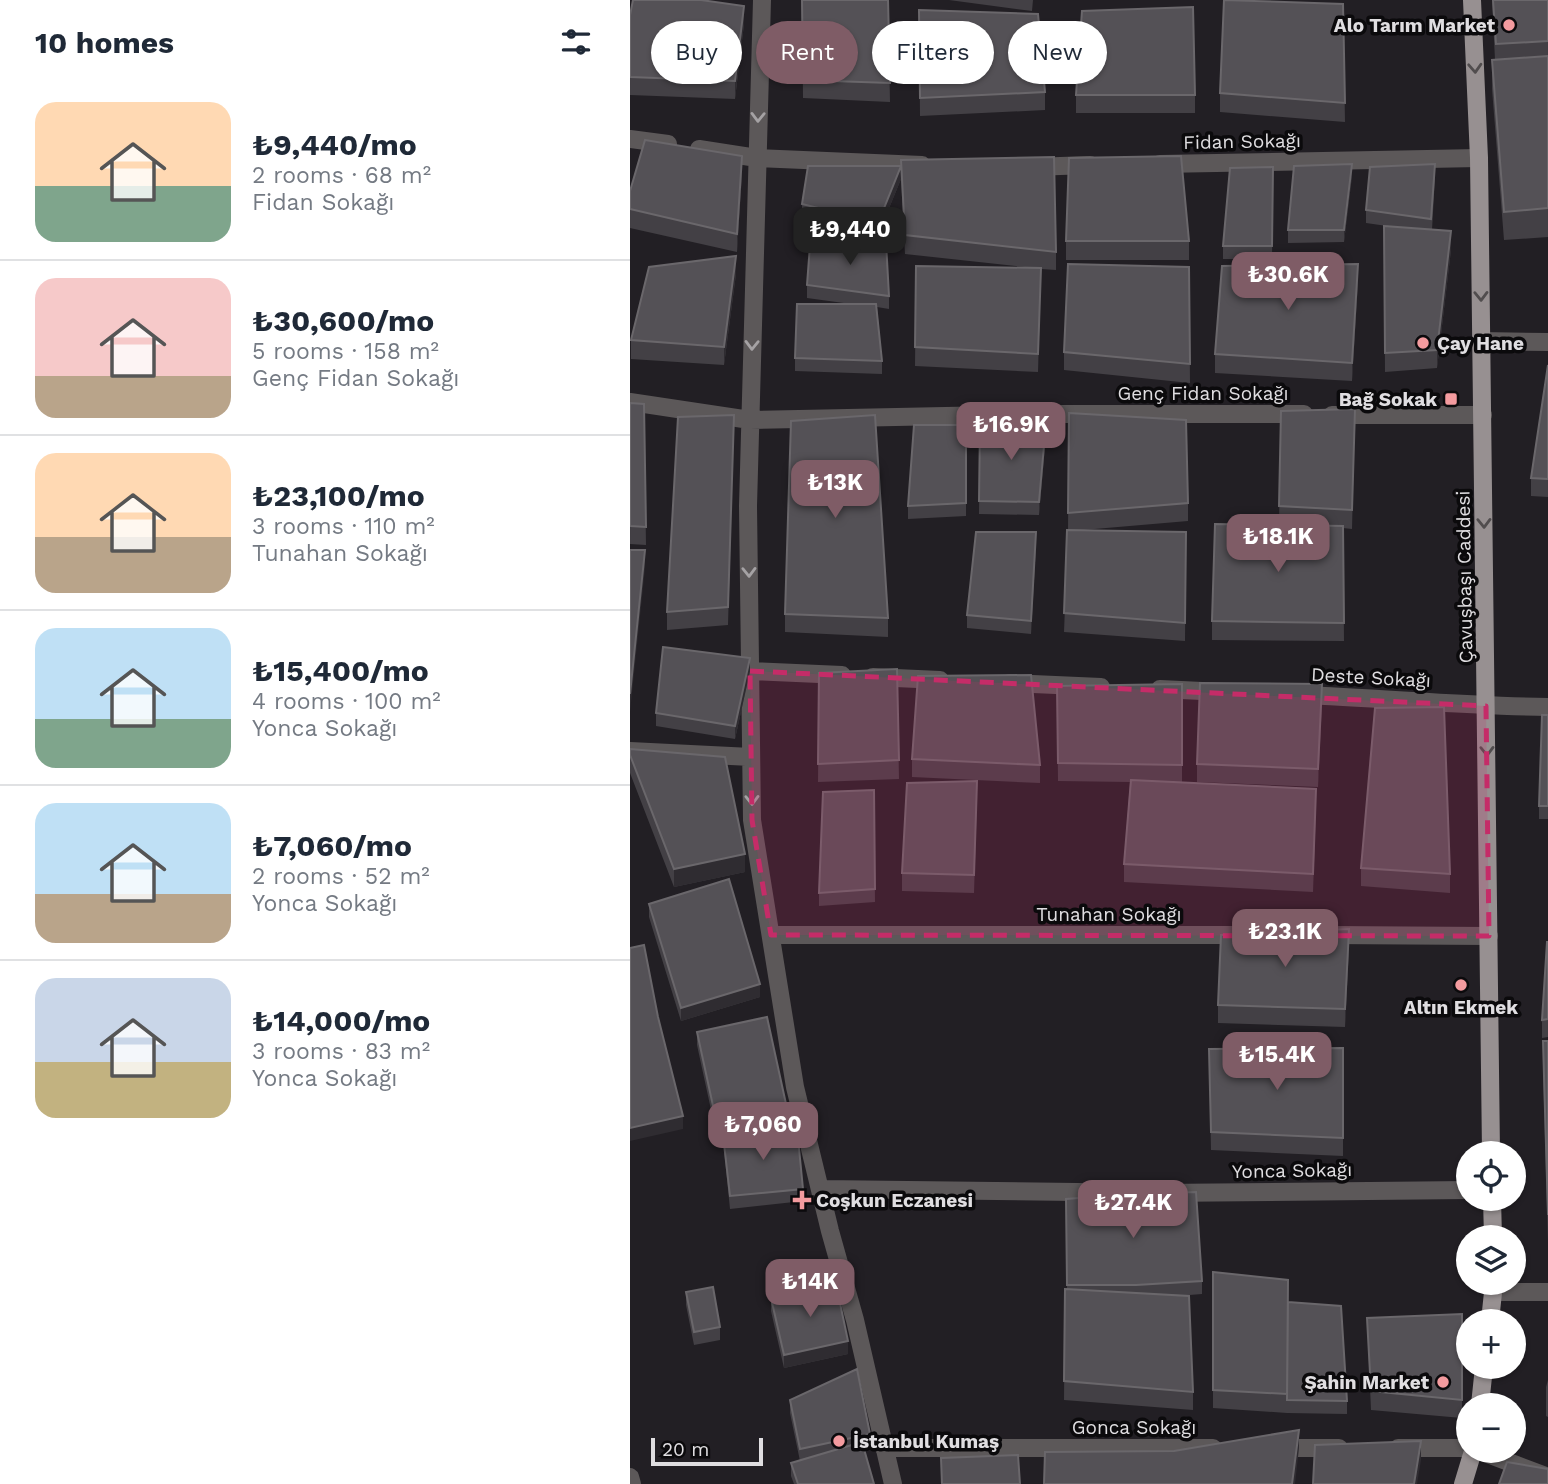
<!DOCTYPE html>
<meta charset="utf-8">
<style>
body{margin:0;font-family:"Work Sans",sans-serif;background:#f6f6f7;color:#1f2937;height:100vh;display:flex;flex-direction:column;font-size:26px;white-space:nowrap}
*{box-sizing:border-box;margin:0}
p{font-size:23px;color:#747a83}
.icon{flex:none;width:38px;height:38px;fill:none;stroke:currentColor;stroke-width:2;stroke-linecap:round;stroke-linejoin:round}
.map{position:relative;flex:1;overflow:hidden}
.drawer{display:flex;flex-direction:column;background:#fff;width:630px}
.drawer>*{flex:none}
.guide{position:absolute;left:21px;top:21px;width:665px;height:63px;display:flex;gap:14px}
.buttons{position:absolute;left:826px;top:1141px;display:grid;gap:14px}
.buttons a{display:grid;place-items:center;width:70px;height:70px;border-radius:50%;background:#fff;box-shadow:0 2px 5px #0004;font-size:35px}
.scale{position:absolute;left:21px;bottom:18px;width:112px;box-sizing:border-box;padding-left:7px;border:4px solid #e0dee1;border-top:0;font-size:19px;line-height:24px;white-space:nowrap;color:#e0dee1;-webkit-text-stroke:5px #0b0a0c;paint-order:stroke}
.price{position:absolute;translate:-50% -60px;padding:0 16px;border-radius:14px;background:#7f5c66;color:#fff;font-size:23px;line-height:46px;filter:drop-shadow(0 2px 4px #0008)}
.price::after{content:'';position:absolute;left:50%;top:42px;width:21px;height:16px;margin-left:-10px;background:inherit;clip-path:polygon(0 0,100% 0,50% 100%)}
.price.on{background:#222;color:#fff}
ul{padding:0;list-style:none}
li{display:flex;align-items:center;gap:21px;height:175px;padding:0 35px}
li+li{border-top:2px solid #e0e1e3}
li span{display:grid;place-items:center;flex:none;width:196px;height:140px;border-radius:21px;color:#555}
li>.icon{margin-inline-start:auto}
span .icon{width:84px;height:84px;fill:#fffc;stroke-width:1}
li b{font-size:30px}
h2{display:flex;justify-content:space-between;align-items:center;height:84px;padding:0 35px;font-size:30px}
.tag{padding:0 24px;border-radius:32px;background:#fff;box-shadow:0 2px 5px #0004;font-size:24px;line-height:63px}
.tag.on{background:#7f5c66;color:#fff}
main{display:flex;flex:1;min-height:0}
.map>svg:first-child{display:block}
</style>
<main>
<section class="drawer">
<h2>10 homes<svg class="icon" aria-label="filters" viewBox="0 0 24 24"><path d="M4 7h16M4 17h16"/><circle cx="9" cy="7" r="2"/><circle cx="15" cy="17" r="2"/></svg></h2>
<ul>
<li><span style="background:linear-gradient(#ffd9b3 60%,#7fa58c 0)"><svg class="icon" aria-label="home" viewBox="0 0 24 24"><path d="M3 11l9-7 9 7M6 9v11h12V9"/></svg></span><div><b>₺9,440/mo</b><p>2 rooms · 68 m²</p><p>Fidan Sokağı</p></div></li>
<li><span style="background:linear-gradient(#f6c9c9 70%,#b9a48a 0)"><svg class="icon" aria-label="home" viewBox="0 0 24 24"><path d="M3 11l9-7 9 7M6 9v11h12V9"/></svg></span><div><b>₺30,600/mo</b><p>5 rooms · 158 m²</p><p>Genç Fidan Sokağı</p></div></li>
<li><span style="background:linear-gradient(#ffd9b3 60%,#b9a48a 0)"><svg class="icon" aria-label="home" viewBox="0 0 24 24"><path d="M3 11l9-7 9 7M6 9v11h12V9"/></svg></span><div><b>₺23,100/mo</b><p>3 rooms · 110 m²</p><p>Tunahan Sokağı</p></div></li>
<li><span style="background:linear-gradient(#bfe0f5 65%,#7fa58c 0)"><svg class="icon" aria-label="home" viewBox="0 0 24 24"><path d="M3 11l9-7 9 7M6 9v11h12V9"/></svg></span><div><b>₺15,400/mo</b><p>4 rooms · 100 m²</p><p>Yonca Sokağı</p></div></li>
<li><span style="background:linear-gradient(#bfe0f5 65%,#b9a48a 0)"><svg class="icon" aria-label="home" viewBox="0 0 24 24"><path d="M3 11l9-7 9 7M6 9v11h12V9"/></svg></span><div><b>₺7,060/mo</b><p>2 rooms · 52 m²</p><p>Yonca Sokağı</p></div></li>
<li><span style="background:linear-gradient(#c9d6e8 60%,#c2b280 0)"><svg class="icon" aria-label="home" viewBox="0 0 24 24"><path d="M3 11l9-7 9 7M6 9v11h12V9"/></svg></span><div><b>₺14,000/mo</b><p>3 rooms · 83 m²</p><p>Yonca Sokağı</p></div></li>
</ul>
</section>
<div class="map">
<svg width="918" height="1484" viewBox="0 0 918 1484">
<rect width="100%" height="100%" fill="#221f24"/>
<g fill="none" stroke-linecap="round" stroke-linejoin="round">
<path stroke="#5c5859" stroke-width="18" d="M 141,935 L 614,935
M 698,935 L 859,936
M 254,1448 L 583,1448
M 646,1448 L 709,1448
M 768,1448 L 838,1448
M 850,1451 L 918,1477"/>
<path stroke="#5c5859" stroke-width="18" d="M 132,0 L 118,506 L 122,820 L 165,1087 L 200,1231 L 225,1320 L 263,1484
M 0,139 L 38,144
M 69,149 L 127,158 L 292,165
M 530,164 L 849,158
M 401,167 L 460,165
M 851,341 L 918,342
M 0,402 L 120,420 L 419,414 L 674,414
M 702,415 L 853,415
M 120,671 L 212,675
M 243,677 L 310,680
M 380,683 L 471,687
M 530,689 L 593,692
M 670,695 C 753,698 835,706 918,707
M 0,751 L 121,757
M 191,1189 L 528,1193 L 838,1190
M 864,1292 L 918,1292
M 0,1477 L 2,1484"/>
<path stroke="#979091" stroke-width="18" d="M 842,0 L 849,158 L 861,1153
M 862,1199 L 863,1237
M 860,1321 L 864,1283
M 850,1405 L 854,1367
M 833,1484 L 843,1451"/>
</g>
<path fill="#434045" d="M 172,0 L 258,0 L 260,102 L 173,98 Z
M 319,0 L 403,0 L 402,11 Z
M 862,0 L 918,0 L 918,237 L 874,240 L 862,89 L 862,60 L 865,60 Z
M 713,4 L 715,122 L 590,112 L 590,93 Z
M 289,10 L 415,92 L 415,110 L 290,116 Z
M 0,15 L 114,24 L 105,99 L 0,95 Z
M 446,95 L 565,95 L 565,113 L 446,113 Z
M 271,166 L 426,252 L 426,270 L 411,269 L 408,372 L 285,366 L 286,266 L 404,268 L 275,254 L 271,179 L 248,235 L 172,217 L 172,204 Z
M 643,167 L 642,259 L 593,259 L 593,246 Z
M 112,174 L 107,252 L 0,228 L 0,191 Z
M 722,176 L 714,242 L 658,243 L 658,230 Z
M 805,177 L 802,230 L 821,250 L 807,368 L 755,372 L 754,226 L 757,226 L 736,223 L 736,210 Z
M 436,241 L 559,241 L 559,260 L 436,260 Z
M 559,267 L 560,383 L 434,370 L 434,352 Z
M 106,274 L 94,365 L 1,359 L 1,340 Z
M 728,282 L 722,381 L 585,373 L 585,354 Z
M 177,285 L 259,296 L 259,309 L 247,307 L 252,361 L 252,374 L 165,371 L 165,358 L 221,304 L 177,298 Z
M 918,365 L 918,497 L 901,496 L 901,478 Z
M 0,403 L 14,404 L 16,545 L 0,544 Z
M 725,409 L 722,529 L 713,528 L 714,641 L 582,640 L 582,621 L 669,525 L 649,524 L 651,411 Z
M 439,413 L 558,503 L 558,521 L 453,530 L 556,532 L 555,641 L 434,632 L 438,530 Z
M 104,415 L 98,625 L 37,630 L 37,612 Z
M 336,425 L 336,516 L 278,519 L 278,506 Z
M 350,425 L 416,435 L 409,515 L 349,514 Z
M 406,545 L 401,634 L 337,628 L 337,615 Z
M 155,614 L 258,618 L 258,637 L 155,632 Z
M 267,669 L 269,779 L 188,782 L 189,673 Z
M 120,671 L 105,739 L 26,726 L 26,713 Z
M 552,684 L 552,782 L 686,807 L 683,892 L 494,882 L 494,864 L 500,782 L 428,781 L 427,686 Z
M 692,702 L 688,787 L 567,782 L 567,764 Z
M 918,715 L 918,819 L 909,819 L 909,806 Z
M 0,749 L 115,872 L 44,887 L 0,773 Z
M 282,759 L 410,765 L 410,783 L 282,777 Z
M 244,790 L 245,902 L 189,906 L 189,893 Z
M 347,799 L 344,893 L 272,891 L 272,873 Z
M 731,868 L 820,874 L 820,893 L 731,886 Z
M 19,904 L 130,997 L 51,1021 L 19,917 Z
M 918,942 L 918,1037 L 912,1038 L 912,1020 Z
M 719,947 L 715,1027 L 588,1023 L 588,1005 Z
M 67,1032 L 158,1126 L 137,1131 L 173,1189 L 173,1201 L 100,1209 L 93,1140 L 88,1142 L 67,1045 Z
M 913,1041 L 918,1041 L 918,1243 L 913,1069 Z
M 713,1048 L 713,1156 L 581,1150 L 579,1049 Z
M 436,1199 L 572,1281 L 572,1294 L 547,1296 L 563,1392 L 563,1410 L 434,1400 L 435,1289 L 437,1289 Z
M 583,1272 L 658,1302 L 717,1401 L 717,1414 L 657,1413 L 583,1408 Z
M 56,1292 L 90,1327 L 90,1340 L 64,1345 L 56,1305 Z
M 141,1298 L 218,1354 L 154,1368 L 141,1311 Z
M 832,1314 L 832,1418 L 741,1410 L 737,1318 Z
M 918,1380 L 918,1417 L 916,1416 L 916,1387 Z
M 160,1400 L 240,1434 L 240,1447 L 234,1449 L 244,1484 L 164,1484 L 161,1476 L 161,1463 L 170,1461 L 160,1413 Z"/>
<path fill="#2f2c31" d="M 114,6 L 114,24 L 105,99 L 105,81 Z
M 112,156 L 112,174 L 107,252 L 107,234 Z
M 722,164 L 722,176 L 714,242 L 714,230 Z
M 271,166 L 271,179 L 248,235 L 248,223 Z
M 821,231 L 821,250 L 807,368 L 807,350 Z
M 106,256 L 106,274 L 94,365 L 94,347 Z
M 728,264 L 728,282 L 722,381 L 722,363 Z
M 416,423 L 416,435 L 409,515 L 409,502 Z
M 406,532 L 406,545 L 401,634 L 401,621 Z
M 15,550 L 15,568 L 0,712 L 0,694 Z
M 120,658 L 120,671 L 105,739 L 105,726 Z
M 692,684 L 692,702 L 688,787 L 688,769 Z
M 115,854 L 115,872 L 44,887 L 44,869 Z
M 719,929 L 719,947 L 715,1027 L 715,1009 Z
M 130,984 L 130,997 L 51,1021 L 51,1008 Z
M 158,1113 L 158,1126 L 94,1140 L 93,1135 L 93,1140 L 88,1142 L 88,1129 Z
M 53,1116 L 53,1129 L 0,1141 L 0,1128 Z
M 218,1341 L 218,1354 L 154,1368 L 154,1355 Z
M 669,1430 L 669,1448 L 665,1484 L 662,1484 Z
M 791,1441 L 791,1460 L 787,1484 L 784,1484 Z"/>
<path fill="#545156" stroke="#6a676b" stroke-width="2" d="M 3,0 L 71,0 L 114,6 L 105,81 L 0,77 L 0,15 Z
M 172,0 L 258,0 L 260,83 L 173,80 Z
M 594,0 L 713,4 L 715,103 L 590,93 Z
M 863,0 L 918,0 L 918,41 L 866,44 Z
M 563,7 L 565,95 L 446,95 L 452,11 Z
M 289,10 L 408,14 L 415,92 L 290,98 Z
M 918,56 L 918,208 L 874,212 L 862,60 Z
M 15,140 L 112,156 L 107,234 L 0,209 L 0,191 Z
M 551,156 L 559,241 L 436,241 L 439,158 Z
M 424,157 L 426,252 L 275,235 L 271,160 Z
M 722,164 L 714,230 L 658,230 L 664,166 Z
M 805,164 L 801,219 L 736,210 L 740,167 Z
M 178,166 L 271,166 L 248,223 L 172,204 Z
M 643,167 L 642,246 L 593,246 L 600,168 Z
M 754,226 L 821,231 L 807,350 L 755,353 Z
M 256,242 L 259,296 L 177,285 L 180,245 Z
M 106,256 L 94,347 L 1,340 L 19,267 Z
M 438,264 L 559,267 L 560,364 L 434,352 Z
M 728,264 L 722,363 L 585,354 L 592,266 Z
M 286,266 L 411,268 L 408,354 L 285,347 Z
M 167,304 L 246,304 L 252,361 L 165,358 Z
M 918,365 L 918,479 L 901,478 Z
M 0,403 L 14,404 L 16,527 L 0,526 Z
M 725,409 L 722,510 L 649,506 L 651,411 Z
M 439,413 L 556,420 L 558,503 L 438,513 Z
M 104,415 L 98,607 L 37,612 L 48,417 Z
M 245,415 L 258,618 L 155,614 L 161,421 Z
M 416,423 L 409,502 L 349,501 L 350,425 Z
M 284,425 L 336,425 L 336,503 L 278,506 Z
M 585,524 L 713,526 L 714,623 L 582,621 Z
M 437,530 L 556,532 L 555,623 L 434,613 Z
M 346,532 L 406,532 L 401,621 L 337,615 Z
M 0,550 L 15,550 L 0,694 Z
M 33,647 L 120,658 L 105,726 L 26,713 Z
M 267,669 L 269,760 L 188,764 L 189,673 Z
M 401,675 L 410,765 L 282,759 L 288,676 Z
M 570,683 L 692,684 L 688,769 L 567,764 Z
M 552,684 L 552,765 L 428,763 L 427,686 Z
M 814,707 L 820,874 L 731,868 L 745,708 Z
M 912,715 L 918,715 L 918,806 L 909,806 Z
M 0,749 L 95,757 L 115,854 L 44,869 L 0,755 Z
M 501,780 L 686,789 L 683,874 L 494,864 Z
M 347,781 L 344,875 L 272,873 L 277,783 Z
M 244,790 L 245,889 L 189,893 L 193,792 Z
M 99,879 L 130,984 L 51,1008 L 19,904 Z
M 719,929 L 715,1009 L 588,1005 L 591,935 Z
M 917,942 L 918,942 L 918,1019 L 912,1020 Z
M 14,945 L 28,1017 L 53,1116 L 0,1128 L 0,948 Z
M 137,1017 L 158,1113 L 88,1129 L 67,1032 Z
M 913,1041 L 918,1041 L 918,1215 Z
M 713,1048 L 713,1138 L 581,1132 L 579,1049 Z
M 167,1128 L 173,1189 L 100,1196 L 93,1135 Z
M 566,1192 L 572,1281 L 506,1285 L 437,1285 L 436,1199 L 503,1194 Z
M 583,1272 L 658,1280 L 657,1394 L 583,1390 Z
M 206,1284 L 218,1341 L 154,1355 L 141,1298 Z
M 83,1287 L 90,1327 L 64,1332 L 56,1292 Z
M 435,1289 L 559,1296 L 563,1392 L 434,1381 Z
M 658,1302 L 711,1306 L 717,1401 L 657,1400 Z
M 832,1314 L 832,1400 L 741,1391 L 737,1318 Z
M 227,1369 L 240,1434 L 170,1449 L 160,1400 Z
M 669,1430 L 662,1484 L 414,1484 L 415,1452 L 544,1451 Z
M 791,1441 L 784,1484 L 683,1484 L 685,1445 Z
M 232,1442 L 244,1484 L 168,1484 L 161,1463 Z
M 388,1455 L 390,1484 L 312,1484 L 311,1458 Z
M 877,1462 L 918,1469 L 918,1484 L 869,1484 Z"/>
<defs><path id="oneway-chevron" d="M-2-3.5L2.5 0L-2 3.5" fill="none" stroke-width="1.6" stroke-linecap="round" stroke-linejoin="round" transform="scale(1.75)"/></defs>
<g stroke="#514d4e">
<use href="#oneway-chevron" transform="translate(845 68) rotate(87)"/>
<use href="#oneway-chevron" transform="translate(851 296) rotate(89)"/>
<use href="#oneway-chevron" transform="translate(854 523) rotate(89)"/>
<use href="#oneway-chevron" transform="translate(857 751) rotate(89)"/>
</g>
<g stroke="#a5a2a4">
<use href="#oneway-chevron" transform="translate(128 117) rotate(91)"/>
<use href="#oneway-chevron" transform="translate(122 345) rotate(91)"/>
<use href="#oneway-chevron" transform="translate(119 572) rotate(89)"/>
<use href="#oneway-chevron" transform="translate(122 800) rotate(89)"/>
</g>
<path fill="#c52c68" fill-opacity="0.2" stroke="#c52c68" stroke-width="5" stroke-dasharray="14 9" stroke-linejoin="round" d="M 120,671 L 856,706 L 859,936 L 141,935 L 122,820 Z"/>
<g fill="#f49b9f" stroke="#0b0a0c" stroke-width="2.5">
<circle cx="879" cy="25" r="7"/>
<circle cx="793" cy="343" r="7"/>
<rect x="814" y="392" width="14" height="14" rx="3.5"/>
<circle cx="831" cy="985" r="7"/>
<path d="M168.5 1189.5h7v7h7v7h-7v7h-7v-7h-7v-7h7z"/>
<circle cx="813" cy="1382" r="7"/>
<circle cx="209" cy="1441" r="7"/>
</g>
<g text-anchor="middle" stroke-width="7" stroke-linejoin="round" paint-order="stroke">
<g font-size="19" font-weight="bold" fill="#e0dee1" stroke="#0b0a0c" text-anchor="end">
<text x="865" y="32">Alo Tarım Market</text>
<text x="807" y="350" text-anchor="start">Çay Hane</text>
<text x="807" y="406">Bağ Sokak</text>
<text x="831" y="1014" text-anchor="middle">Altın Ekmek</text>
<text x="186" y="1207" text-anchor="start">Coşkun Eczanesi</text>
<text x="799" y="1389">Şahin Market</text>
<text x="223" y="1448" text-anchor="start">İstanbul Kumaş</text>
</g>
<g font-size="19" fill="#e0dee1" stroke="#0b0a0c">
<text transform="translate(612 141) rotate(-1)" y="7">Fidan Sokağı</text>
<text x="573" y="400">Genç Fidan Sokağı</text>
<text transform="translate(834 577) rotate(-91)" y="7">Çavuşbaşı Caddesi</text>
<text transform="translate(741 677) rotate(3)" y="7">Deste Sokağı</text>
<text x="479" y="921">Tunahan Sokağı</text>
<text transform="translate(662 1170) rotate(-1)" y="7">Yonca Sokağı</text>
<text x="504" y="1434">Gonca Sokağı</text>
</g>
</g>
</svg>
<div class="buttons">
<a><svg class="icon" aria-label="locate" viewBox="0 0 24 24"><circle cx="12" cy="12" r="6"/><path d="M12 2v4M12 18v4M2 12h4M18 12h4"/></svg></a>
<a><svg class="icon" aria-label="layers" viewBox="0 0 24 24"><path d="M12 4l9 5-9 5-9-5zM3 14l9 5 9-5"/></svg></a>
<a>+</a>
<a>−</a>
</div>
<div class="scale">20 m</div>
<b class="price on" style="left:220px;top:267px">₺9,440</b>
<b class="price" style="left:658px;top:312px">₺30.6K</b>
<b class="price" style="left:381px;top:462px">₺16.9K</b>
<b class="price" style="left:205px;top:520px">₺13K</b>
<b class="price" style="left:648px;top:574px">₺18.1K</b>
<b class="price" style="left:655px;top:969px">₺23.1K</b>
<b class="price" style="left:647px;top:1092px">₺15.4K</b>
<b class="price" style="left:133px;top:1162px">₺7,060</b>
<b class="price" style="left:503px;top:1240px">₺27.4K</b>
<b class="price" style="left:180px;top:1319px">₺14K</b>
<div class="guide">
<a class="tag">Buy</a>
<a class="tag on">Rent</a>
<a class="tag">Filters</a>
<a class="tag">New</a>
</div>
</div>
</main>
